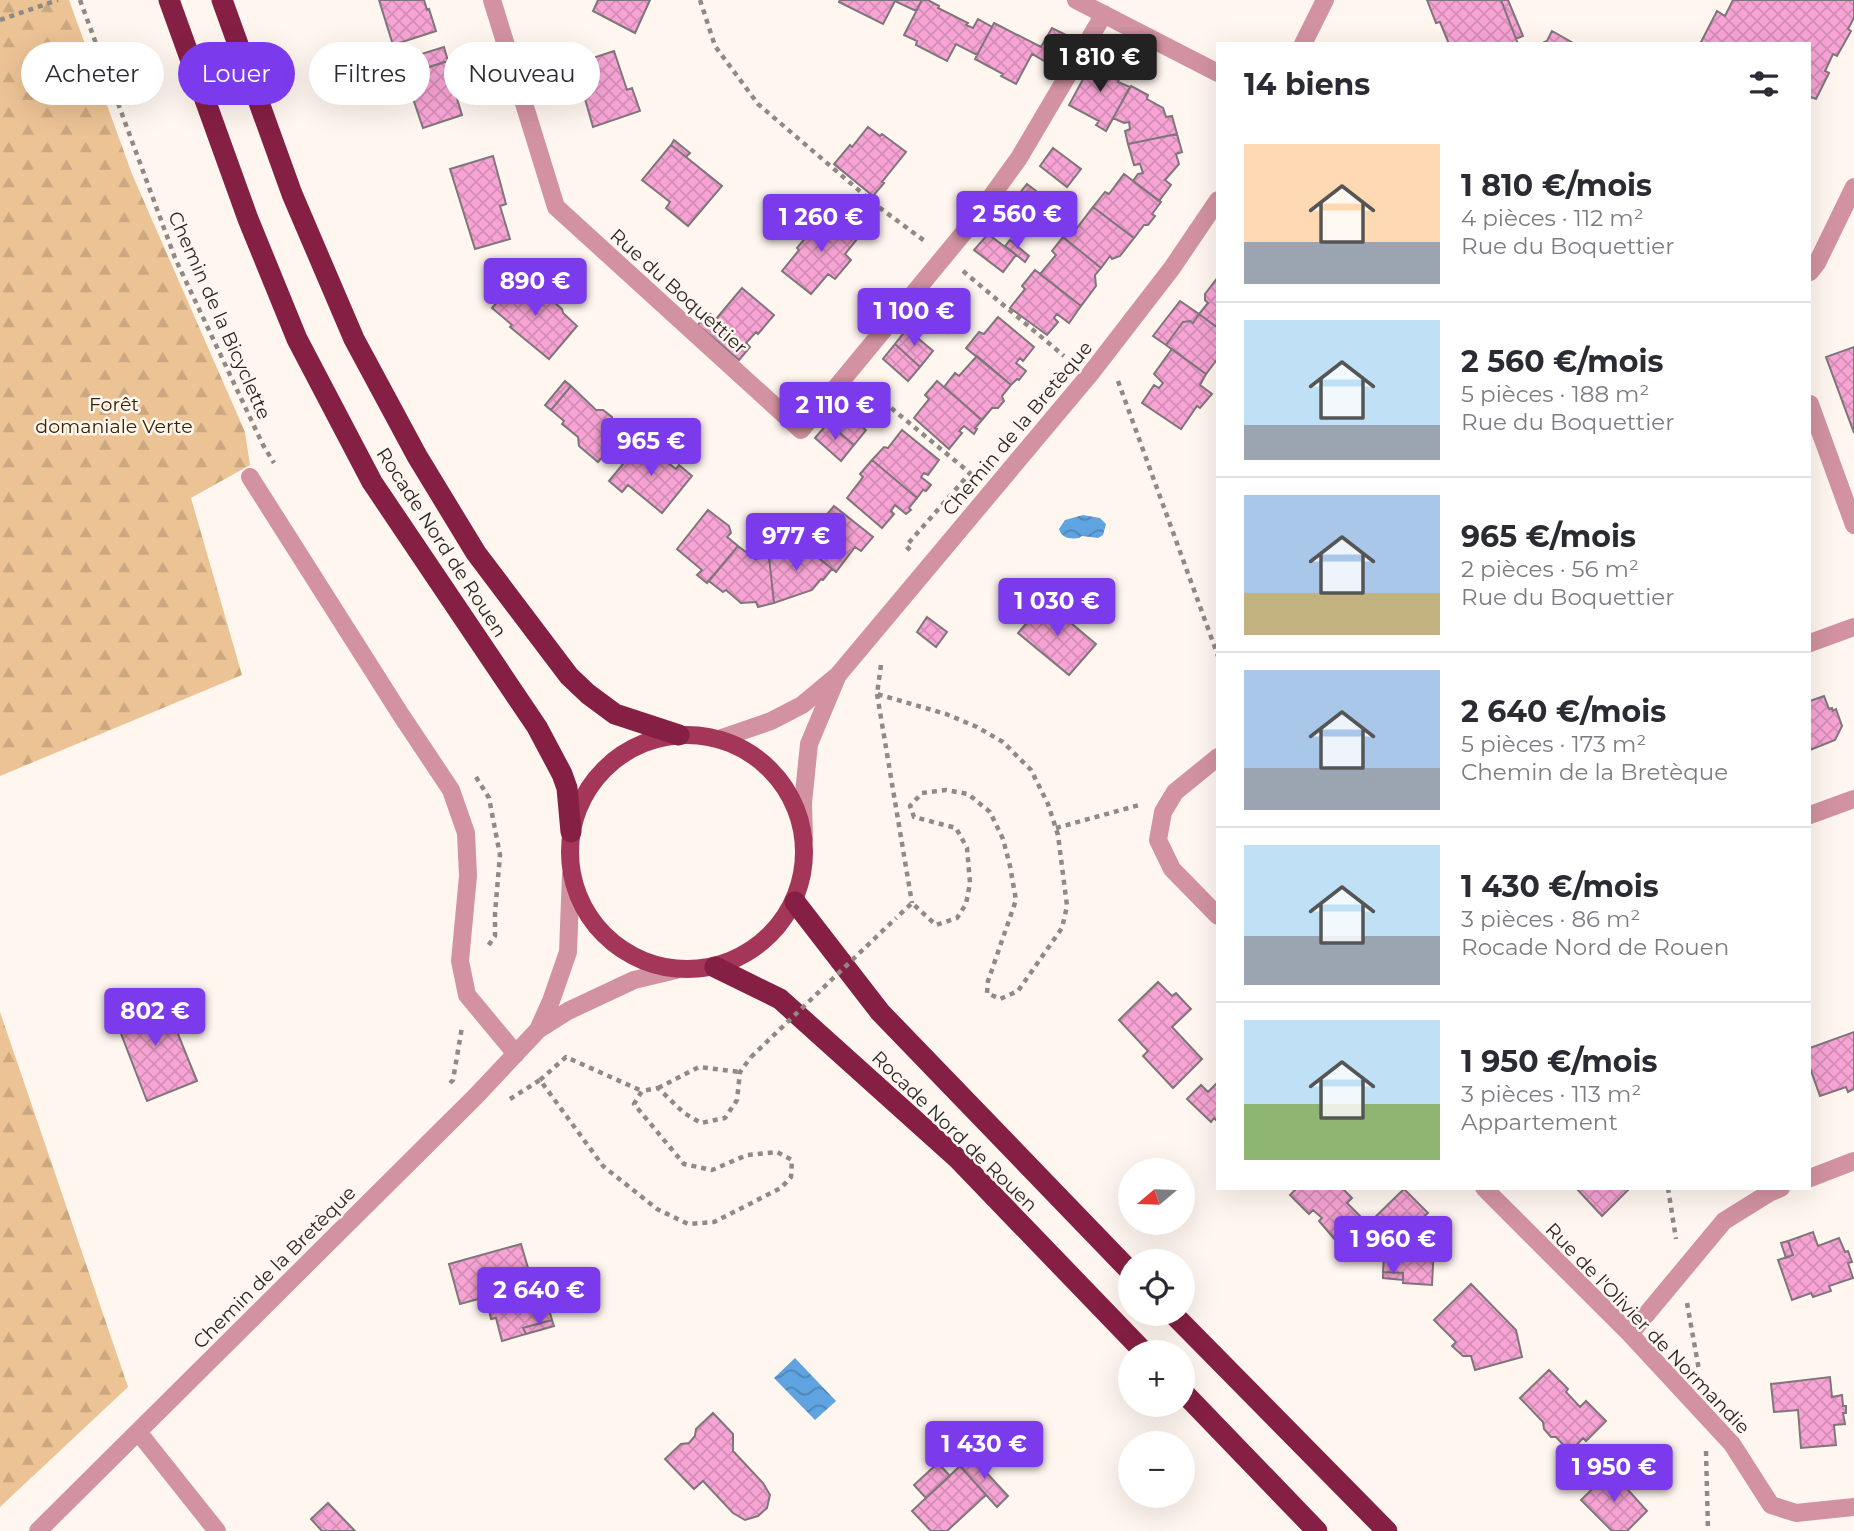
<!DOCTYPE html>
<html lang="fr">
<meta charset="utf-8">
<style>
body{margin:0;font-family:Montserrat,sans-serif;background:#f7f7f7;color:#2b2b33;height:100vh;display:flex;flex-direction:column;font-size:26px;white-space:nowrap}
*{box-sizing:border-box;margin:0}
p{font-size:23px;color:#7c7c81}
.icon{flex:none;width:38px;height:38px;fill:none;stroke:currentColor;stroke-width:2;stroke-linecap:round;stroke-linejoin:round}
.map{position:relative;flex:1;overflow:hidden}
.panel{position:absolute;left:1216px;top:42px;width:595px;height:1148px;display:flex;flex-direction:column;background:#fff;border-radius:0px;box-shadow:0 7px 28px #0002}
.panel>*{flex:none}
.banner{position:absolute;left:21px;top:42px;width:665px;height:63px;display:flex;gap:14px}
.needle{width:46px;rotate:251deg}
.buttons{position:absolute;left:1118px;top:1158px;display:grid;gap:14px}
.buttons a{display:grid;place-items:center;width:77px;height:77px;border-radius:50%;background:#fff;box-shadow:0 7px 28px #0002;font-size:35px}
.price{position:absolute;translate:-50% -60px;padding:0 16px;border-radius:7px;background:#7c3aed;color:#fff;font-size:23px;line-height:46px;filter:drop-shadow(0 2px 4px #0008)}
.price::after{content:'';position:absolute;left:50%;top:42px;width:21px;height:16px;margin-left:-10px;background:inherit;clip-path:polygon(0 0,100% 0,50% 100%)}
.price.current{background:#222;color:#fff}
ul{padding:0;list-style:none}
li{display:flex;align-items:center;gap:21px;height:175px;padding:0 28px}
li+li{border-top:2px solid #e1e1e2}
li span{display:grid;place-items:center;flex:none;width:196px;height:140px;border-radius:0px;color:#555}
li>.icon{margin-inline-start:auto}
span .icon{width:84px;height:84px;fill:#fffc;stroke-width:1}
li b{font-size:30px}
h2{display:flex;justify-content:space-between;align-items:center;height:84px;padding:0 28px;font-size:30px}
.chip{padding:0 24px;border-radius:32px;background:#fff;box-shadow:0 7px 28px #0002;font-size:24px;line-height:63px}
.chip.current{background:#7c3aed;color:#fff}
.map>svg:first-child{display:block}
</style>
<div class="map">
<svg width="1854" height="1531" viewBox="0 0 1854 1531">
<defs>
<pattern id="forest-firs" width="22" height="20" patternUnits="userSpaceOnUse" patternTransform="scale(1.75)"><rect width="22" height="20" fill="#ecc395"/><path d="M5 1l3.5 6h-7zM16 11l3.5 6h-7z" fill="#cba880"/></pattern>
<pattern id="water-waves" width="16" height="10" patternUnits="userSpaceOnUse" patternTransform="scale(1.75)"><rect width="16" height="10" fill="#5fa3e0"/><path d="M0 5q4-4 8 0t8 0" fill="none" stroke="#4f85b5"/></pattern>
<pattern id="building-cross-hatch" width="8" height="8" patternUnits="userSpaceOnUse" patternTransform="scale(1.75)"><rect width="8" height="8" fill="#f7a4d4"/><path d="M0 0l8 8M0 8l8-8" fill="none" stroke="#d48db6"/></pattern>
</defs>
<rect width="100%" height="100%" fill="#fff7ef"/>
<path fill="url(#forest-firs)" d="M 0,0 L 69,0 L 132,174 L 245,432 L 250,465 L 191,498 L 242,675 L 0,776 Z
M 0,1012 L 128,1387 L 0,1507 Z"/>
<path fill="url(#water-waves)" d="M 1083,515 L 1100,518 L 1106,524 L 1103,535 L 1098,538 L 1082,536 L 1079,538 C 1071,539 1062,539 1059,529 L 1065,520 Z
M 795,1358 L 836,1401 L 815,1420 L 774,1378 Z"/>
<path fill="url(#building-cross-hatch)" stroke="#7f767b" stroke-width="2" d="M 379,0 L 424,0 L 427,10 L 429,9 L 436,31 L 393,45 Z
M 598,0 L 650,0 L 635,33 L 593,11 Z
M 840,0 L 922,0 L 916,11 L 895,1 L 883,24 L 839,2 Z
M 922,0 L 928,0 L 939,6 L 938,8 L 968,23 L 966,25 L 973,28 L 978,19 L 992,27 L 977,55 L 956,44 L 947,61 L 916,45 L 917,41 L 904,35 Z
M 1427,0 L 1501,0 L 1518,44 L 1449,44 L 1440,22 L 1436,23 Z
M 1501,0 L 1508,0 L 1523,36 L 1516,39 Z
M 1733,0 L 1854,0 L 1854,18 L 1848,29 L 1851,31 L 1837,56 L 1833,54 L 1825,71 L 1829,73 L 1816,99 L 1811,97 L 1810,99 L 1810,44 L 1700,44 L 1717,11 L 1725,16 Z
M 994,23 L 1041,47 L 1052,28 L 1068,36 L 1051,65 L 1032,54 L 1016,84 L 1001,76 L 1003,74 L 975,59 Z
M 1552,31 L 1575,44 L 1540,44 L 1547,41 Z
M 444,47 L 448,61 L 419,70 L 415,56 Z
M 614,51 L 627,90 L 632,88 L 640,111 L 593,127 L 575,64 Z
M 1094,59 L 1119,70 L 1120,77 L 1118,82 L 1130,87 L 1106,131 L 1096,125 L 1099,121 L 1069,105 Z
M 448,61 L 454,82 L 452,82 L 462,115 L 423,128 L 405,75 Z
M 1131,86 L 1148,95 L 1147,99 L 1163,108 L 1166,117 L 1172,116 L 1177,134 L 1128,144 L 1125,131 L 1130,129 L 1129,122 L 1124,123 L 1113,118 Z
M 868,127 L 880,136 L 882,134 L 906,152 L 882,182 L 884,183 L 873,196 L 834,164 L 850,145 L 852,147 Z
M 1177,134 L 1182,152 L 1176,154 L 1179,164 L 1165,180 L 1171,185 L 1159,201 L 1133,181 L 1138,174 L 1143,173 L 1140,164 L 1134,165 L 1128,144 Z
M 674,140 L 690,153 L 686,157 L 671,145 Z
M 671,145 L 722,186 L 688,226 L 666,208 L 670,202 L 642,180 Z
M 1053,148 L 1081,169 L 1067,187 L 1040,166 Z
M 493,156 L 506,204 L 500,206 L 510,239 L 475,249 L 450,169 Z
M 1124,174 L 1161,202 L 1152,214 L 1155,216 L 1148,225 L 1144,225 L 1134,238 L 1093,207 L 1105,192 L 1109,194 Z
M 1027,184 L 1054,205 L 1042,220 L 1015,199 Z
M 1015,199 L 1042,220 L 1031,236 L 1003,214 Z
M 1093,207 L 1134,238 L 1120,256 L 1112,259 L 1110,256 L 1101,268 L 1063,237 L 1073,224 L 1077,228 Z
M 827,212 L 858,238 L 845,254 L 851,260 L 835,279 L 828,274 L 811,294 L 782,271 L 799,250 L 797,248 Z
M 988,234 L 1016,255 L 1003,272 L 974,250 Z
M 1063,237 L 1101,268 L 1095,275 L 1096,286 L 1081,306 L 1040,274 L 1056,255 L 1052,251 Z
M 1010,240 L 1029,256 L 1025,262 L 1005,246 Z
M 1035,270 L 1081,306 L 1069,323 L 1057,314 L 1054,318 L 1058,322 L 1047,335 L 1010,308 L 1025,289 L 1022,286 Z
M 519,277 L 540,294 L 537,297 L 545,303 L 547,301 L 552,300 L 562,309 L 563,313 L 577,326 L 549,359 L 510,327 L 512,325 L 492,308 Z
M 1218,277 L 1218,328 L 1199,314 L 1208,303 L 1205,300 L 1205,294 Z
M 742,288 L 774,315 L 758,334 L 756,332 L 746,343 L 750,347 L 739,360 L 698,325 L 708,312 L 716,319 Z
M 937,295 L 963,315 L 948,333 L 923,312 Z
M 1180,301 L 1199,314 L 1193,323 L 1190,321 L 1183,322 L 1166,345 L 1153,336 Z
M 1199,314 L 1218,328 L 1218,358 L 1206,374 L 1166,345 L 1183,322 L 1190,321 L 1193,323 Z
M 998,317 L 1034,347 L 1023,361 L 1020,358 L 1016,363 L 1026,371 L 1019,380 L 1017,379 L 1011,385 L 966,348 L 979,332 L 984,334 Z
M 907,329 L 933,351 L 920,367 L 895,344 Z
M 895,344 L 920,367 L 908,381 L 883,359 Z
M 1854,347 L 1854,433 L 1826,357 Z
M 1172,349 L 1206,374 L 1200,385 L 1212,394 L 1200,408 L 1197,406 L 1181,429 L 1142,403 L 1154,385 L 1159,388 L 1163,383 L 1154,374 Z
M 977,356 L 1011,385 L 1002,396 L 1004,401 L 998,408 L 992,408 L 982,420 L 944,387 L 955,373 L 959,376 Z
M 565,381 L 571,386 L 551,410 L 545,405 Z
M 937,381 L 982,420 L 975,428 L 977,429 L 974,434 L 964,426 L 959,431 L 962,433 L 949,449 L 914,418 L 929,399 L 925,395 Z
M 571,386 L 596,410 L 603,410 L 612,417 L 612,424 L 617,429 L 618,440 L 598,462 L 579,446 L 578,437 L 562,424 L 564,421 L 551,410 Z
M 841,408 L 866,430 L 854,445 L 828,423 Z
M 828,423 L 854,445 L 841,461 L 815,438 Z
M 902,430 L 939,460 L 928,475 L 924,473 L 921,477 L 931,485 L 926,491 L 923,490 L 917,498 L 872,460 L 884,447 L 888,448 Z
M 638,446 L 650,456 L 653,451 L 676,469 L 679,465 L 692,476 L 662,513 L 628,485 L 622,492 L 609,481 Z
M 872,460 L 917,498 L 909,508 L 911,510 L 906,514 L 895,505 L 891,511 L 894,514 L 882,528 L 847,498 L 863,477 L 860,474 Z
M 834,506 L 873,537 L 861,551 L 855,547 L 836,572 L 797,540 L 815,518 L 821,516 L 824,518 Z
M 708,510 L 729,526 L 731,533 L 727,537 L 738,546 L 707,583 L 697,575 L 702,570 L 677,549 Z
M 799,542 L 832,569 L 823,580 L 821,579 L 812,590 L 774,603 L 769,557 L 788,555 Z
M 738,546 L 755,559 L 769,557 L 774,603 L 758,607 L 756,602 L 741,603 L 726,590 L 723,592 L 709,581 Z
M 1045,601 L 1096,644 L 1069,675 L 1018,633 Z
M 927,617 L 947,632 L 936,647 L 917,632 Z
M 1824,696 L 1829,709 L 1832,708 L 1833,711 L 1836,709 L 1842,726 L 1835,740 L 1810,750 L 1810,701 Z
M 1158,982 L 1172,996 L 1176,993 L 1191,1009 L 1172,1027 L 1202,1059 L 1173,1088 L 1143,1056 L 1148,1051 L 1119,1020 Z
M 163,997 L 197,1081 L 147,1101 L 113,1013 Z
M 1854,1032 L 1854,1089 L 1848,1092 L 1846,1087 L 1820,1096 L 1810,1068 L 1810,1048 Z
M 1218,1082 L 1218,1122 L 1214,1118 L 1211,1122 L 1187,1099 L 1201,1085 L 1208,1092 Z
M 1297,1188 L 1342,1188 L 1352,1198 L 1347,1203 L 1368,1224 L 1343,1249 L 1319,1221 L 1322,1218 L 1313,1210 L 1309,1214 L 1290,1195 Z
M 1576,1188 L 1627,1188 L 1628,1190 L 1602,1216 Z
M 1404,1189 L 1428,1213 L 1421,1219 L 1428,1227 L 1426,1230 L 1431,1245 L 1434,1246 L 1432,1285 L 1403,1283 L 1403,1273 L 1383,1272 L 1385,1241 L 1368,1224 Z
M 1368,1224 L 1376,1232 L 1369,1239 L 1361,1231 Z
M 1361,1231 L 1369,1239 L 1353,1255 L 1345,1247 Z
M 1813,1232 L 1818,1246 L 1839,1238 L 1845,1252 L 1848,1251 L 1852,1262 L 1848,1263 L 1853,1278 L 1829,1286 L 1831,1291 L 1813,1297 L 1811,1293 L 1792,1300 L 1778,1260 L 1793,1255 L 1788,1241 Z
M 1788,1241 L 1793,1255 L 1786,1258 L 1781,1243 Z
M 521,1244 L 534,1288 L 542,1285 L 552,1320 L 523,1328 L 526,1334 L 502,1341 L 496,1318 L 491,1319 L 487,1301 L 495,1299 L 493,1295 L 460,1304 L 449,1264 Z
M 1383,1272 L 1403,1273 L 1403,1280 L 1383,1278 Z
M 1471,1284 L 1516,1330 L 1522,1357 L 1475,1370 L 1471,1356 L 1463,1356 L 1452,1346 L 1456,1342 L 1434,1320 Z
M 552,1320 L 554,1326 L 526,1334 L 523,1328 Z
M 1549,1370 L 1568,1389 L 1566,1392 L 1580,1407 L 1586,1401 L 1606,1421 L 1586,1441 L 1583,1438 L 1570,1452 L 1556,1437 L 1551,1437 L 1544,1429 L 1543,1422 L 1520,1398 Z
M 1830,1377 L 1832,1397 L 1842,1395 L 1843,1406 L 1846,1406 L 1846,1413 L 1843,1413 L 1845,1424 L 1834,1425 L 1836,1445 L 1801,1448 L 1798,1410 L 1774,1412 L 1771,1384 Z
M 713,1413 L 733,1434 L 733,1451 L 763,1483 L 770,1495 L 767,1508 L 758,1516 L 745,1520 L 733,1513 L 703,1481 L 694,1489 L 665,1459 L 681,1444 L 689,1443 L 695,1436 L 696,1429 Z
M 971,1456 L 1008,1496 L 997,1507 L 960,1466 Z
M 938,1463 L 950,1476 L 926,1498 L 914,1485 Z
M 960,1466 L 986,1495 L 947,1531 L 931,1531 L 912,1511 Z
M 1611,1471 L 1647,1511 L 1627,1531 L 1612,1531 L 1581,1500 Z
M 328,1503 L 355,1531 L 322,1531 L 311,1519 Z"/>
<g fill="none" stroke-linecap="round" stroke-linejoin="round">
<path stroke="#8f8a85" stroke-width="4.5" stroke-dasharray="5 5" stroke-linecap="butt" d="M 80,0 L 175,258 L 263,445 L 274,463
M 700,0 L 715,46 L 758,104 L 876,205 L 926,242
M 0,20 L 58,0
M 963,271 L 1064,356
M 1118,381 L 1218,656
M 868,389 L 970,473 L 906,546 L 912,552
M 881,665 L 877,694 L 946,714 L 977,727 L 1003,742 L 1031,770 L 1048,804 L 1058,835 L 1067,906 L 1062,928 L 1018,991 L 1000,999 L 987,993 L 988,981 L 1016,900 L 1010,866 L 1003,839 L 990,812 L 968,794 L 946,790 L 922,793 L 910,806 L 914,817 L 956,828 L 967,848 L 970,883 L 966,904 L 957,918 L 936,925 L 912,903 L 896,918
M 877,694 L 912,903
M 476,777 L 489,798 L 500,855 L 495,913 L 495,936 L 488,946
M 1056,828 L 1139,805
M 540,1080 L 566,1057 L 642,1091
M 450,1083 L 453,1080 L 462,1027
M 658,1088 L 699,1067 L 740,1072
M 510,1099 L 540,1080 L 603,1166 L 657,1209 L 688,1224 L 714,1222 L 781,1188 L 791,1177 L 792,1160 L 777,1152 L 747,1155 L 712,1170 L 684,1164 L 634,1104 L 642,1091 L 658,1088 L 684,1113 L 701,1123 L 725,1118 L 737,1100 L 740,1072 L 751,1057
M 1668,1188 L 1676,1239
M 1687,1303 L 1699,1370
M 1706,1451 L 1708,1531"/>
<path stroke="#d292a1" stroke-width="18" d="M 492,0 L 556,207 L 801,430 L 975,219 L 1019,158 L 1104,14
M 1076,0 L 1218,73
M 1303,44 L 1325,0
M 1810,272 L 1817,263 L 1854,187
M 1810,404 L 1854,525
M 250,477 L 401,715 L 451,790 L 466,833 L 468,876 L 460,961 L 467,995 L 516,1054
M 1810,643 L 1854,627
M 719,739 L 771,721 L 802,705 L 838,675 L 1091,373 L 1172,268 L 1218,200
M 1218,757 L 1175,792 L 1163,812 L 1158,840 L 1172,869 L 1218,916
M 1810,815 L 1854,799
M 804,839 L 803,803 L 809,744 L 837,677
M 538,1030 L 551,1001 L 568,952 L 571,874
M 1810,1178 L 1854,1161
M 1484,1188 L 1630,1334 L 1732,1444 L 1771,1505 L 1796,1513 L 1854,1507
M 1630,1334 L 1724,1221 L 1769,1193 L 1781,1188
M 139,1433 L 217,1531
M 38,1531 L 476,1096 L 538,1030 L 568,1011 L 634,980 L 676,970"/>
<path stroke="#a4365a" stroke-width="18" d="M570 852a117 117 0 1 1 234 0a117 117 0 1 1-234 0Z"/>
<path stroke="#851f43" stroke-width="21" d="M 169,0 L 248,219 L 297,339 L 372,482 L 537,727 L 562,774 L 567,788 L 571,832
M 222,0 L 292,194 L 354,339 L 417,456 L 476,553 L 569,676 L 588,694 L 615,714 L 679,735
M 795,902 L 880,1012 L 1130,1271
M 715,967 L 780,999 L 958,1159 L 1145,1353
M 1173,1314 L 1387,1531
M 1183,1392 L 1317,1531"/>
<path stroke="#8f8a85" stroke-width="4.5" stroke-dasharray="5 5" stroke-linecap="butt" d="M 751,1057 L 896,918"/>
</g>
<g text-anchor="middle" stroke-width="5" stroke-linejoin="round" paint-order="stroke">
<g font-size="19" fill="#2a2724" stroke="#fff7ef">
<text transform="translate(679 291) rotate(42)" y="7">Rue du Boquettier</text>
<text transform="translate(220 315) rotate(66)" y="7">Chemin de la Bicyclette</text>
<text transform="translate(1017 428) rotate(-50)" y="7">Chemin de la Bretèque</text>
<text transform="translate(442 542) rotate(57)" y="7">Rocade Nord de Rouen</text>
<text transform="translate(955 1131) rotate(44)" y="7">Rocade Nord de Rouen</text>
<text transform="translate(274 1267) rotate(-45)" y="7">Chemin de la Bretèque</text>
<text transform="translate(1648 1328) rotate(46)" y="7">Rue de l'Olivier de Normandie</text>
</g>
<g font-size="19" fill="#3b2303" stroke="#fff7ef">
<text x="114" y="411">Forêt<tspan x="114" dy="22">domaniale Verte</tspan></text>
</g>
</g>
</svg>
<div class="buttons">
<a><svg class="needle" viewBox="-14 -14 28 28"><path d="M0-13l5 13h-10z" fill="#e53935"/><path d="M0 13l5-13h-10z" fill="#7c7c81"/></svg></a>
<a><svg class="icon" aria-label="locate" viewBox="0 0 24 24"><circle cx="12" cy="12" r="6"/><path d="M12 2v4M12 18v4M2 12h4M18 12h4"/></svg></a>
<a>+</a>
<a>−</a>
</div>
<b class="price current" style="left:1100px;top:94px">1 810 €</b>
<b class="price" style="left:1017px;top:251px">2 560 €</b>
<b class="price" style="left:821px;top:254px">1 260 €</b>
<b class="price" style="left:535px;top:318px">890 €</b>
<b class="price" style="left:914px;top:348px">1 100 €</b>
<b class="price" style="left:835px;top:442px">2 110 €</b>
<b class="price" style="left:651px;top:478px">965 €</b>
<b class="price" style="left:796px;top:573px">977 €</b>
<b class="price" style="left:1057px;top:638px">1 030 €</b>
<b class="price" style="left:155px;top:1048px">802 €</b>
<b class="price" style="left:1393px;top:1276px">1 960 €</b>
<b class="price" style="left:539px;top:1327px">2 640 €</b>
<b class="price" style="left:984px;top:1481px">1 430 €</b>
<b class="price" style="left:1614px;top:1504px">1 950 €</b>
<div class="banner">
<a class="chip">Acheter</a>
<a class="chip current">Louer</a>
<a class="chip">Filtres</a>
<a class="chip">Nouveau</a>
</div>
<section class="panel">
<h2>14 biens<svg class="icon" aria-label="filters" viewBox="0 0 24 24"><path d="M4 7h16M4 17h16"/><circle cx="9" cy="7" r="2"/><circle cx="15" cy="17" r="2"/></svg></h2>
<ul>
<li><span style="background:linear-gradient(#ffd9b3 70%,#9aa5b1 0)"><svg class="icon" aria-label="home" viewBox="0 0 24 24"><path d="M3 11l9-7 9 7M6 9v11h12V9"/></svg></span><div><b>1 810 €/mois</b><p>4 pièces · 112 m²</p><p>Rue du Boquettier</p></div></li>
<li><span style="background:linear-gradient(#bfe0f5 75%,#9aa5b1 0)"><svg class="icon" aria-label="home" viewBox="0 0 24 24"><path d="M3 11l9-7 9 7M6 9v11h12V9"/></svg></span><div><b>2 560 €/mois</b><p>5 pièces · 188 m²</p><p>Rue du Boquettier</p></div></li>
<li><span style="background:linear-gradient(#a9c7e8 70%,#c2b280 0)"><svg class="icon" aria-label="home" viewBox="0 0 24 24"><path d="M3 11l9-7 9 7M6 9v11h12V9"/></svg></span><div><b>965 €/mois</b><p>2 pièces · 56 m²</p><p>Rue du Boquettier</p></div></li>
<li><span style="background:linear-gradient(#a9c7e8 70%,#9aa5b1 0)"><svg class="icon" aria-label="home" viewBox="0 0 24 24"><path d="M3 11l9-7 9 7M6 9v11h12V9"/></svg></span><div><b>2 640 €/mois</b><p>5 pièces · 173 m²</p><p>Chemin de la Bretèque</p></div></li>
<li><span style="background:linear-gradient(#bfe0f5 65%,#9aa5b1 0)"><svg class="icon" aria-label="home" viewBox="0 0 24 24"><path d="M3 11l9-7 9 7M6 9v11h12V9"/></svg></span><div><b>1 430 €/mois</b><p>3 pièces · 86 m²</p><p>Rocade Nord de Rouen</p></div></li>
<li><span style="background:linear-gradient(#bfe0f5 60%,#8fb573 0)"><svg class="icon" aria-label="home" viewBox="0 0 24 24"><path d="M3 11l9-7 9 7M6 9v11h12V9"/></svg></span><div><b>1 950 €/mois</b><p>3 pièces · 113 m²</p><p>Appartement</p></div></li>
</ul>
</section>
</div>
